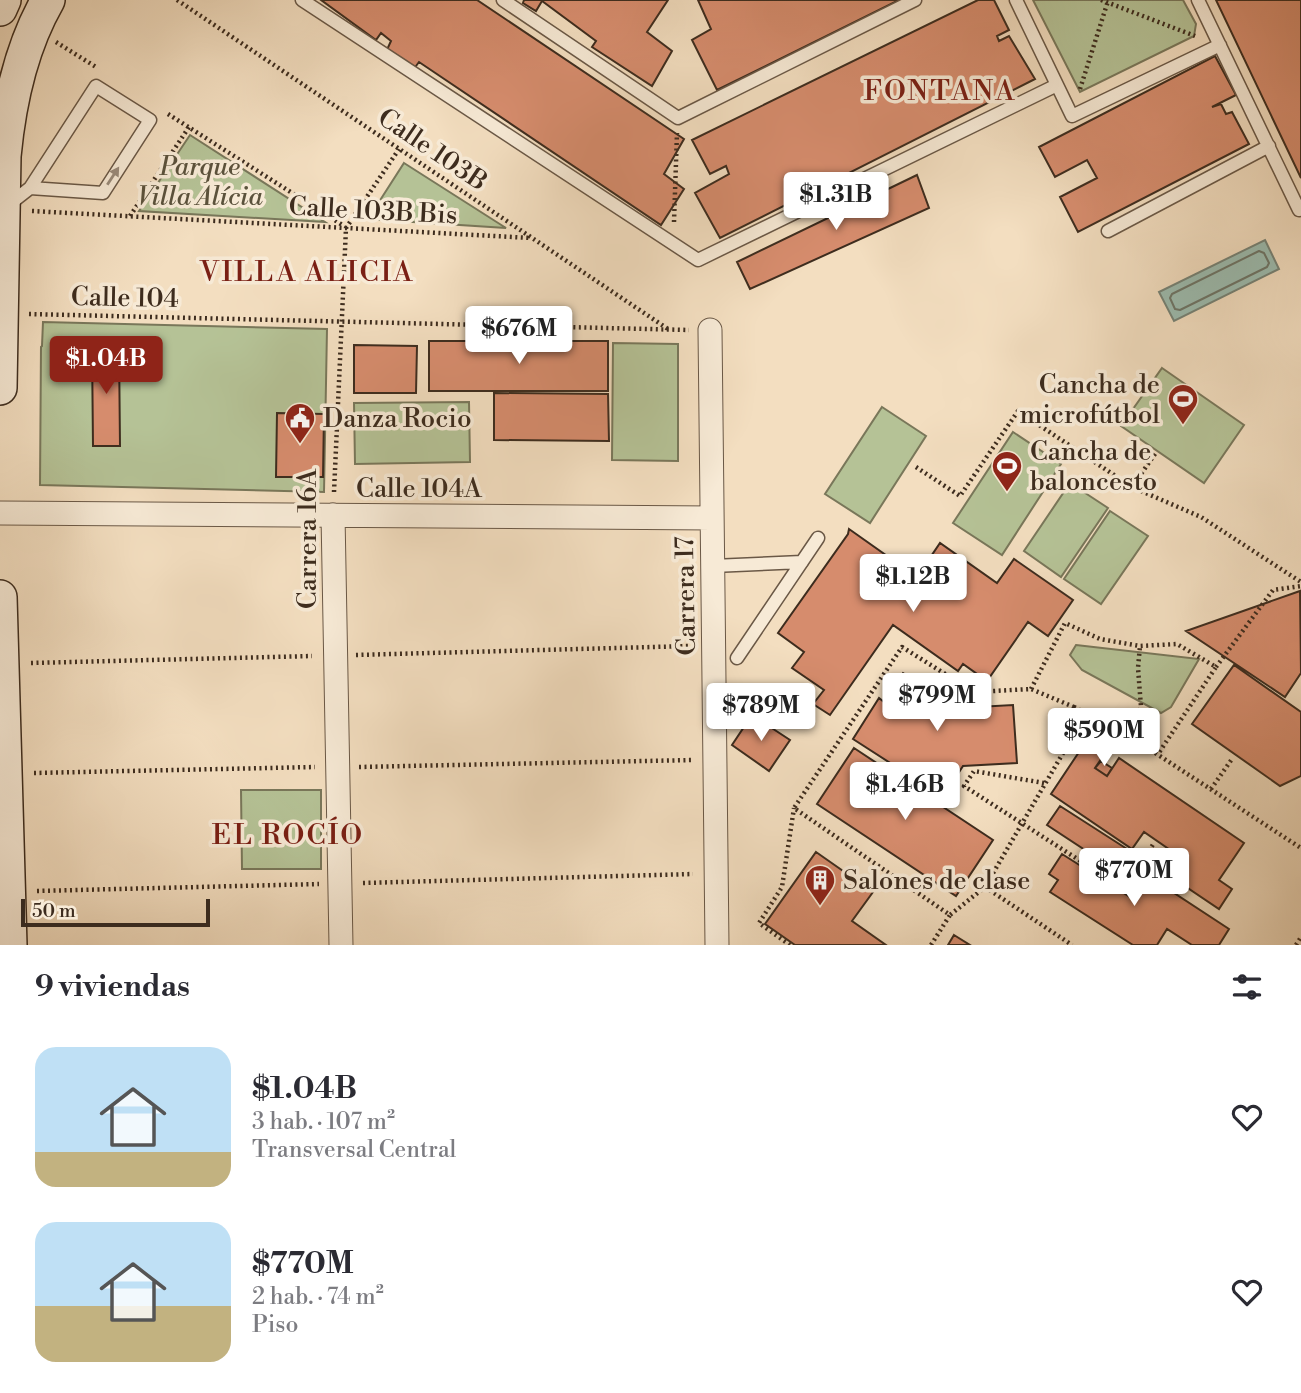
<!DOCTYPE html>
<html lang="es">
<meta charset="utf-8">
<style>
body{margin:0;font-family:"Libre Bodoni",serif;background:#f2f2f3;color:#2b2b33;height:100vh;display:flex;flex-direction:column;font-size:26px;white-space:nowrap}
*{box-sizing:border-box;margin:0}
p{font-size:23px;color:#7c7c81}
.icon{flex:none;width:38px;height:38px;fill:none;stroke:currentColor;stroke-width:2;stroke-linecap:round;stroke-linejoin:round}
.map{position:relative;height:945px;overflow:hidden}
.sheet{display:flex;flex-direction:column;background:#fff;flex:1}
.sheet>*{flex:none}
.scale{position:absolute;left:21px;bottom:18px;width:189px;box-sizing:border-box;padding-left:7px;border:4px solid #3d2c1e;border-top:0;font-size:19px;line-height:24px;white-space:nowrap;color:#3d2c1e;-webkit-text-stroke:5px #f7ead6;paint-order:stroke}
.price{position:absolute;translate:-50% -60px;padding:0 16px;border-radius:7px;background:#fff;color:#222;font-size:23px;line-height:46px;filter:drop-shadow(0 2px 4px #0008)}
.price::after{content:'';position:absolute;left:50%;top:42px;width:21px;height:16px;margin-left:-10px;background:inherit;clip-path:polygon(0 0,100% 0,50% 100%)}
.price.selected{background:#8f2418;color:#fff}
ul{padding:0;list-style:none}
li{display:flex;align-items:center;gap:21px;height:175px;padding:0 35px}
li span{display:grid;place-items:center;flex:none;width:196px;height:140px;border-radius:21px;color:#555}
li>.icon{margin-inline-start:auto}
span .icon{width:84px;height:84px;fill:#fffc;stroke-width:1}
li b{font-size:30px}
h2{display:flex;justify-content:space-between;align-items:center;height:84px;padding:0 35px;font-size:30px}
.map>svg:first-child{display:block}
</style>
<div class="map">
<svg width="1301" height="945" viewBox="0 0 1301 945">
<rect width="100%" height="100%" fill="#f3dec0"/>
<filter id="stains"><feTurbulence type="fractalNoise" baseFrequency=".00286" numOctaves="4"/><feColorMatrix values="0 0 0 0 .2 0 0 0 0 .09 0 0 0 0 .02 0 0 0 .5 -.17"/></filter>
<radialGradient id="worn" r=".72"><stop offset=".6" stop-color="#630" stop-opacity="0"/><stop offset="1" stop-color="#630" stop-opacity=".3"/></radialGradient>
<path fill="#b5c296" stroke="#79775a" stroke-width="2" d="M 1033,0 L 1183,0 L 1196,24 L 1194,36 L 1080,92 Z
M 190,135 L 325,222 L 139,211 Z
M 404,163 L 506,228 L 368,219 Z
M 43,322 L 327,329 L 324,492 L 40,485 L 41,347 L 42,346 Z
M 613,343 L 678,344 L 678,461 L 612,460 Z
M 1162,368 L 1244,425 L 1204,483 L 1121,426 Z
M 469,402 L 470,462 L 355,464 L 354,403 Z
M 882,407 L 926,436 L 870,523 L 825,494 Z
M 1013,432 L 1061,464 L 1002,555 L 953,523 Z
M 1070,483 L 1108,508 L 1061,577 L 1024,551 Z
M 1110,511 L 1148,536 L 1101,604 L 1064,579 Z
M 1076,645 L 1199,659 L 1171,707 L 1161,713 L 1082,670 L 1070,655 Z
M 241,790 L 321,790 L 321,869 L 242,869 Z"/>
<path fill="#9bbcb0" stroke="#758276" stroke-width="2" d="M 1265,240 L 1279,269 L 1174,321 L 1159,292 Z"/>
<g fill="none" stroke-linecap="round" stroke-linejoin="round">
<path stroke="#6c7467" stroke-width="2" d="M 1259,251 L 1264,253 L 1269,263 L 1267,267 L 1180,310 L 1175,309 L 1170,298 L 1172,294 Z"/>
</g>
<path fill="#d68c6d" stroke="#3d2c1e" stroke-width="2" d="M 321,0 L 477,0 L 684,139 L 664,174 L 684,189 L 661,225 L 419,62 L 413,70 L 385,54 L 391,41 L 381,33 L 376,40 Z
M 524,0 L 668,0 L 647,32 L 672,51 L 652,86 L 592,47 L 596,41 L 542,1 L 536,11 L 523,3 Z
M 698,0 L 899,0 L 717,90 L 692,40 L 711,29 Z
M 978,0 L 994,0 L 1009,30 L 997,36 L 999,41 L 1009,36 L 1035,79 L 720,238 L 695,193 L 729,174 L 726,166 L 710,174 L 692,140 Z
M 1216,0 L 1301,0 L 1301,178 Z
M 1215,56 L 1236,95 L 1212,107 L 1221,104 L 1226,114 L 1232,112 L 1249,144 L 1078,232 L 1060,197 L 1097,178 L 1087,160 L 1055,177 L 1039,147 Z
M 917,175 L 929,208 L 750,289 L 737,262 Z
M 429,341 L 608,341 L 608,391 L 429,391 Z
M 354,345 L 417,346 L 416,393 L 354,393 Z
M 119,346 L 120,446 L 93,446 L 92,347 Z
M 494,393 L 608,394 L 609,441 L 494,440 Z
M 277,413 L 324,414 L 323,477 L 276,477 Z
M 849,529 L 917,577 L 940,543 L 997,583 L 1014,559 L 1073,600 L 1048,636 L 1028,622 L 987,681 L 963,664 L 958,671 L 893,625 L 830,715 L 813,704 L 824,690 L 792,668 L 804,652 L 778,633 L 848,534 Z
M 1300,591 L 1301,673 L 1285,697 L 1186,631 Z
M 1234,665 L 1301,712 L 1301,776 L 1280,786 L 1192,724 Z
M 903,673 L 930,690 L 936,681 L 977,707 L 1013,705 L 1017,763 L 963,766 L 943,797 L 853,739 L 879,698 L 884,702 Z
M 752,715 L 790,740 L 769,771 L 732,745 Z
M 1085,743 L 1104,755 L 1095,768 L 1107,776 L 1119,758 L 1244,843 L 1219,880 L 1232,889 L 1219,909 L 1161,870 L 1173,852 L 1144,832 L 1132,849 L 1051,794 Z
M 854,748 L 993,840 L 956,896 L 817,804 Z
M 1101,761 L 1112,768 L 1107,776 L 1095,768 Z
M 1060,806 L 1127,849 L 1114,869 L 1047,825 Z
M 816,852 L 873,892 L 852,921 L 886,945 L 795,945 L 765,924 Z
M 1062,854 L 1133,899 L 1148,876 L 1229,929 L 1219,945 L 1192,945 L 1167,929 L 1157,945 L 1133,945 L 1050,892 L 1058,880 L 1049,874 Z
M 954,935 L 970,945 L 948,945 Z"/>
<g fill="none" stroke-linecap="round" stroke-linejoin="round">
<g stroke="#6a5846" stroke-width="15">
<path id="lane" d="M 302,0 L 698,260 L 1057,85
M 503,0 L 678,118 L 915,0
M 1016,0 L 1072,116 L 1220,45
M 1198,0 L 1299,210
M 7,206 L 30,188 L 96,86 L 150,120 L 103,193 L 30,188
M 1108,231 L 1269,146
M 713,566 L 802,562
M 737,658 L 818,538"/>
</g>
<g stroke="#6a5846" stroke-width="25">
<path id="street" d="M 710,330 L 717,945
M 0,513 L 712,518
M 333,515 L 341,945"/>
</g>
<g stroke="#3d2c1e" stroke-width="36">
<path id="secondary" d="M 0,9 L 4,0
M 0,388 L 4,156 C 9,103 21,47 48,0
M 0,597 L 10,945"/>
</g>
<path stroke="#3d2c1e" stroke-width="4.5" stroke-dasharray="2 3.5" stroke-linecap="butt" d="M 177,0 L 668,329
M 1101,0 L 1195,36
M 56,42 L 96,67
M 1080,89 L 1108,1
M 168,114 L 344,226
M 32,211 L 531,238
M 130,216 L 189,127
M 674,222 L 677,133
M 29,314 L 689,330
M 916,467 L 960,496 L 1018,411 L 1132,487 L 1201,517 L 1301,582
M 1132,487 L 1157,451
M 334,492 L 346,228 L 399,149
M 356,655 L 690,646
M 31,663 L 312,656
M 1216,667 L 1273,590 L 1301,586
M 1031,689 L 1065,623 L 1100,639 L 1140,646 L 1177,644 L 1216,667 L 1158,754
M 1074,707 L 1031,689 L 974,692 L 902,647 L 794,808 L 950,915 L 985,887 L 1070,741 L 1074,707 L 1126,734 L 1301,848
M 1126,734 L 1138,716 L 1141,707 L 1138,668 L 1140,646
M 359,767 L 693,760
M 34,773 L 315,767
M 1044,783 L 974,771 L 964,786 L 1124,889 L 1154,843
M 1211,789 L 1232,759
M 363,883 L 693,874
M 985,887 L 1072,945
M 37,891 L 319,884
M 790,945 L 759,923 L 782,887 L 794,808
M 931,945 L 950,915
M 1296,945 L 1301,937"/>
<use href="#lane" stroke="#f7ead6" stroke-width="12"/>
<use href="#street" stroke="#f7ead6" stroke-width="23"/>
<use href="#secondary" stroke="#f7ead6" stroke-width="33"/>
</g>
<defs><path id="oneway-solid" d="M-6-.8H1V-3.2L6.5 0L1 3.2V.8H-6Z" transform="scale(1.75)"/></defs>
<use fill="#9a8b7a" href="#oneway-solid" transform="translate(113 176) rotate(-57)"/>
<defs>
<g id="stadium-pin" transform="scale(1.575)"><path d="M0 17L-7.5 6A9.5 9.5 0 1 1 7.5 6Z" fill="#8f2418" stroke="#f7ead6"/><path d="M0-5a6.5 5 0 1 0 0 10a6.5 5 0 1 0 0-10ZM-3.5-1.8h7v3.6h-7Z" fill="#fff"/></g>
<g id="civic-pin" transform="scale(1.575)"><path d="M0 17L-7.5 6A9.5 9.5 0 1 1 7.5 6Z" fill="#8f2418" stroke="#f7ead6"/><path d="M-.6-6.5H3V-4.5H.6V-3L4-1V1h2V6H-6V1h2V-1L-.6-3ZM-1.2 2.5V6h2.4V2.5Z" fill="#fff"/></g>
<g id="building-pin" transform="scale(1.575)"><path d="M0 17L-7.5 6A9.5 9.5 0 1 1 7.5 6Z" fill="#8f2418" stroke="#f7ead6"/><path d="M-4-6H4V6H1V3H-1V6H-4ZM-2.5-4.3h1.7v1.8h-1.7ZM.8-4.3h1.7v1.8H.8ZM-2.5-1h1.7V.8h-1.7ZM.8-1h1.7V.8H.8Z" fill="#fff"/></g>
</defs>
<g fill-rule="evenodd">
<use href="#stadium-pin" x="1183" y="399"/>
<use href="#civic-pin" x="300" y="418"/>
<use href="#stadium-pin" x="1007" y="466"/>
<use href="#building-pin" x="820" y="880"/>
</g>
<g text-anchor="middle" stroke-width="7" stroke-linejoin="round" paint-order="stroke">
<g font-size="26" fill="#3d2c1e" stroke="#f7ead6">
<text transform="translate(433 149) rotate(34)" y="9">Calle 103B</text>
<text transform="translate(373 210) rotate(3)" y="9">Calle 103B Bis</text>
<text transform="translate(125 297) rotate(1)" y="9">Calle 104</text>
<text x="419" y="497">Calle 104A</text>
<text transform="translate(307 539) rotate(-90)" y="9">Carrera 16A</text>
<text transform="translate(685 596) rotate(-91)" y="9">Carrera 17</text>
</g>
<g font-size="26" font-style="italic" fill="#5b523c" stroke="#f7ead6">
<text x="200" y="175">Parque<tspan x="200" dy="30">Villa Alícia</tspan></text>
</g>
<g font-size="26" fill="#3d2c1e" stroke="#f7ead6" text-anchor="start">
<text x="1160" y="393" text-anchor="end">Cancha de<tspan x="1160" dy="30">microfútbol</tspan></text>
<text x="323" y="427">Danza Rocio</text>
<text x="1030" y="460">Cancha de<tspan x="1030" dy="30">baloncesto</tspan></text>
<text x="843" y="889">Salones de clase</text>
</g>
<g font-size="28" letter-spacing="2" fill="#7a1f14" stroke="#f7ead6">
<text x="940" y="100">FONTANA</text>
<text x="307" y="281">VILLA ALICIA</text>
<text x="288" y="844">EL ROCÍO</text>
</g>
</g>
<rect width="100%" height="100%" filter="url(#stains)"/>
<rect width="100%" height="100%" fill="url(#worn)"/>
</svg>
<div class="scale">50 m</div>
<b class="price" style="left:836px;top:232px">$1.31B</b>
<b class="price" style="left:519px;top:366px">$676M</b>
<b class="price selected" style="left:106px;top:396px">$1.04B</b>
<b class="price" style="left:913px;top:614px">$1.12B</b>
<b class="price" style="left:937px;top:733px">$799M</b>
<b class="price" style="left:761px;top:743px">$789M</b>
<b class="price" style="left:1104px;top:768px">$590M</b>
<b class="price" style="left:905px;top:822px">$1.46B</b>
<b class="price" style="left:1134px;top:908px">$770M</b>
</div>
<section class="sheet">
<h2>9 viviendas<svg class="icon" aria-label="filters" viewBox="0 0 24 24"><path d="M4 7h16M4 17h16"/><circle cx="9" cy="7" r="2"/><circle cx="15" cy="17" r="2"/></svg></h2>
<ul>
<li><span style="background:linear-gradient(#bfe0f5 75%,#c2b280 0)"><svg class="icon" aria-label="home" viewBox="0 0 24 24"><path d="M3 11l9-7 9 7M6 9v11h12V9"/></svg></span><div><b>$1.04B</b><p>3 hab. · 107 m²</p><p>Transversal Central</p></div><svg class="icon" aria-label="heart" viewBox="0 0 24 24"><path d="M12 20l-8-8c-3-5 5-10 8-4 3-6 11-1 8 4z"/></svg></li>
<li><span style="background:linear-gradient(#bfe0f5 60%,#c2b280 0)"><svg class="icon" aria-label="home" viewBox="0 0 24 24"><path d="M3 11l9-7 9 7M6 9v11h12V9"/></svg></span><div><b>$770M</b><p>2 hab. · 74 m²</p><p>Piso</p></div><svg class="icon" aria-label="heart" viewBox="0 0 24 24"><path d="M12 20l-8-8c-3-5 5-10 8-4 3-6 11-1 8 4z"/></svg></li>
</ul>
</section>
